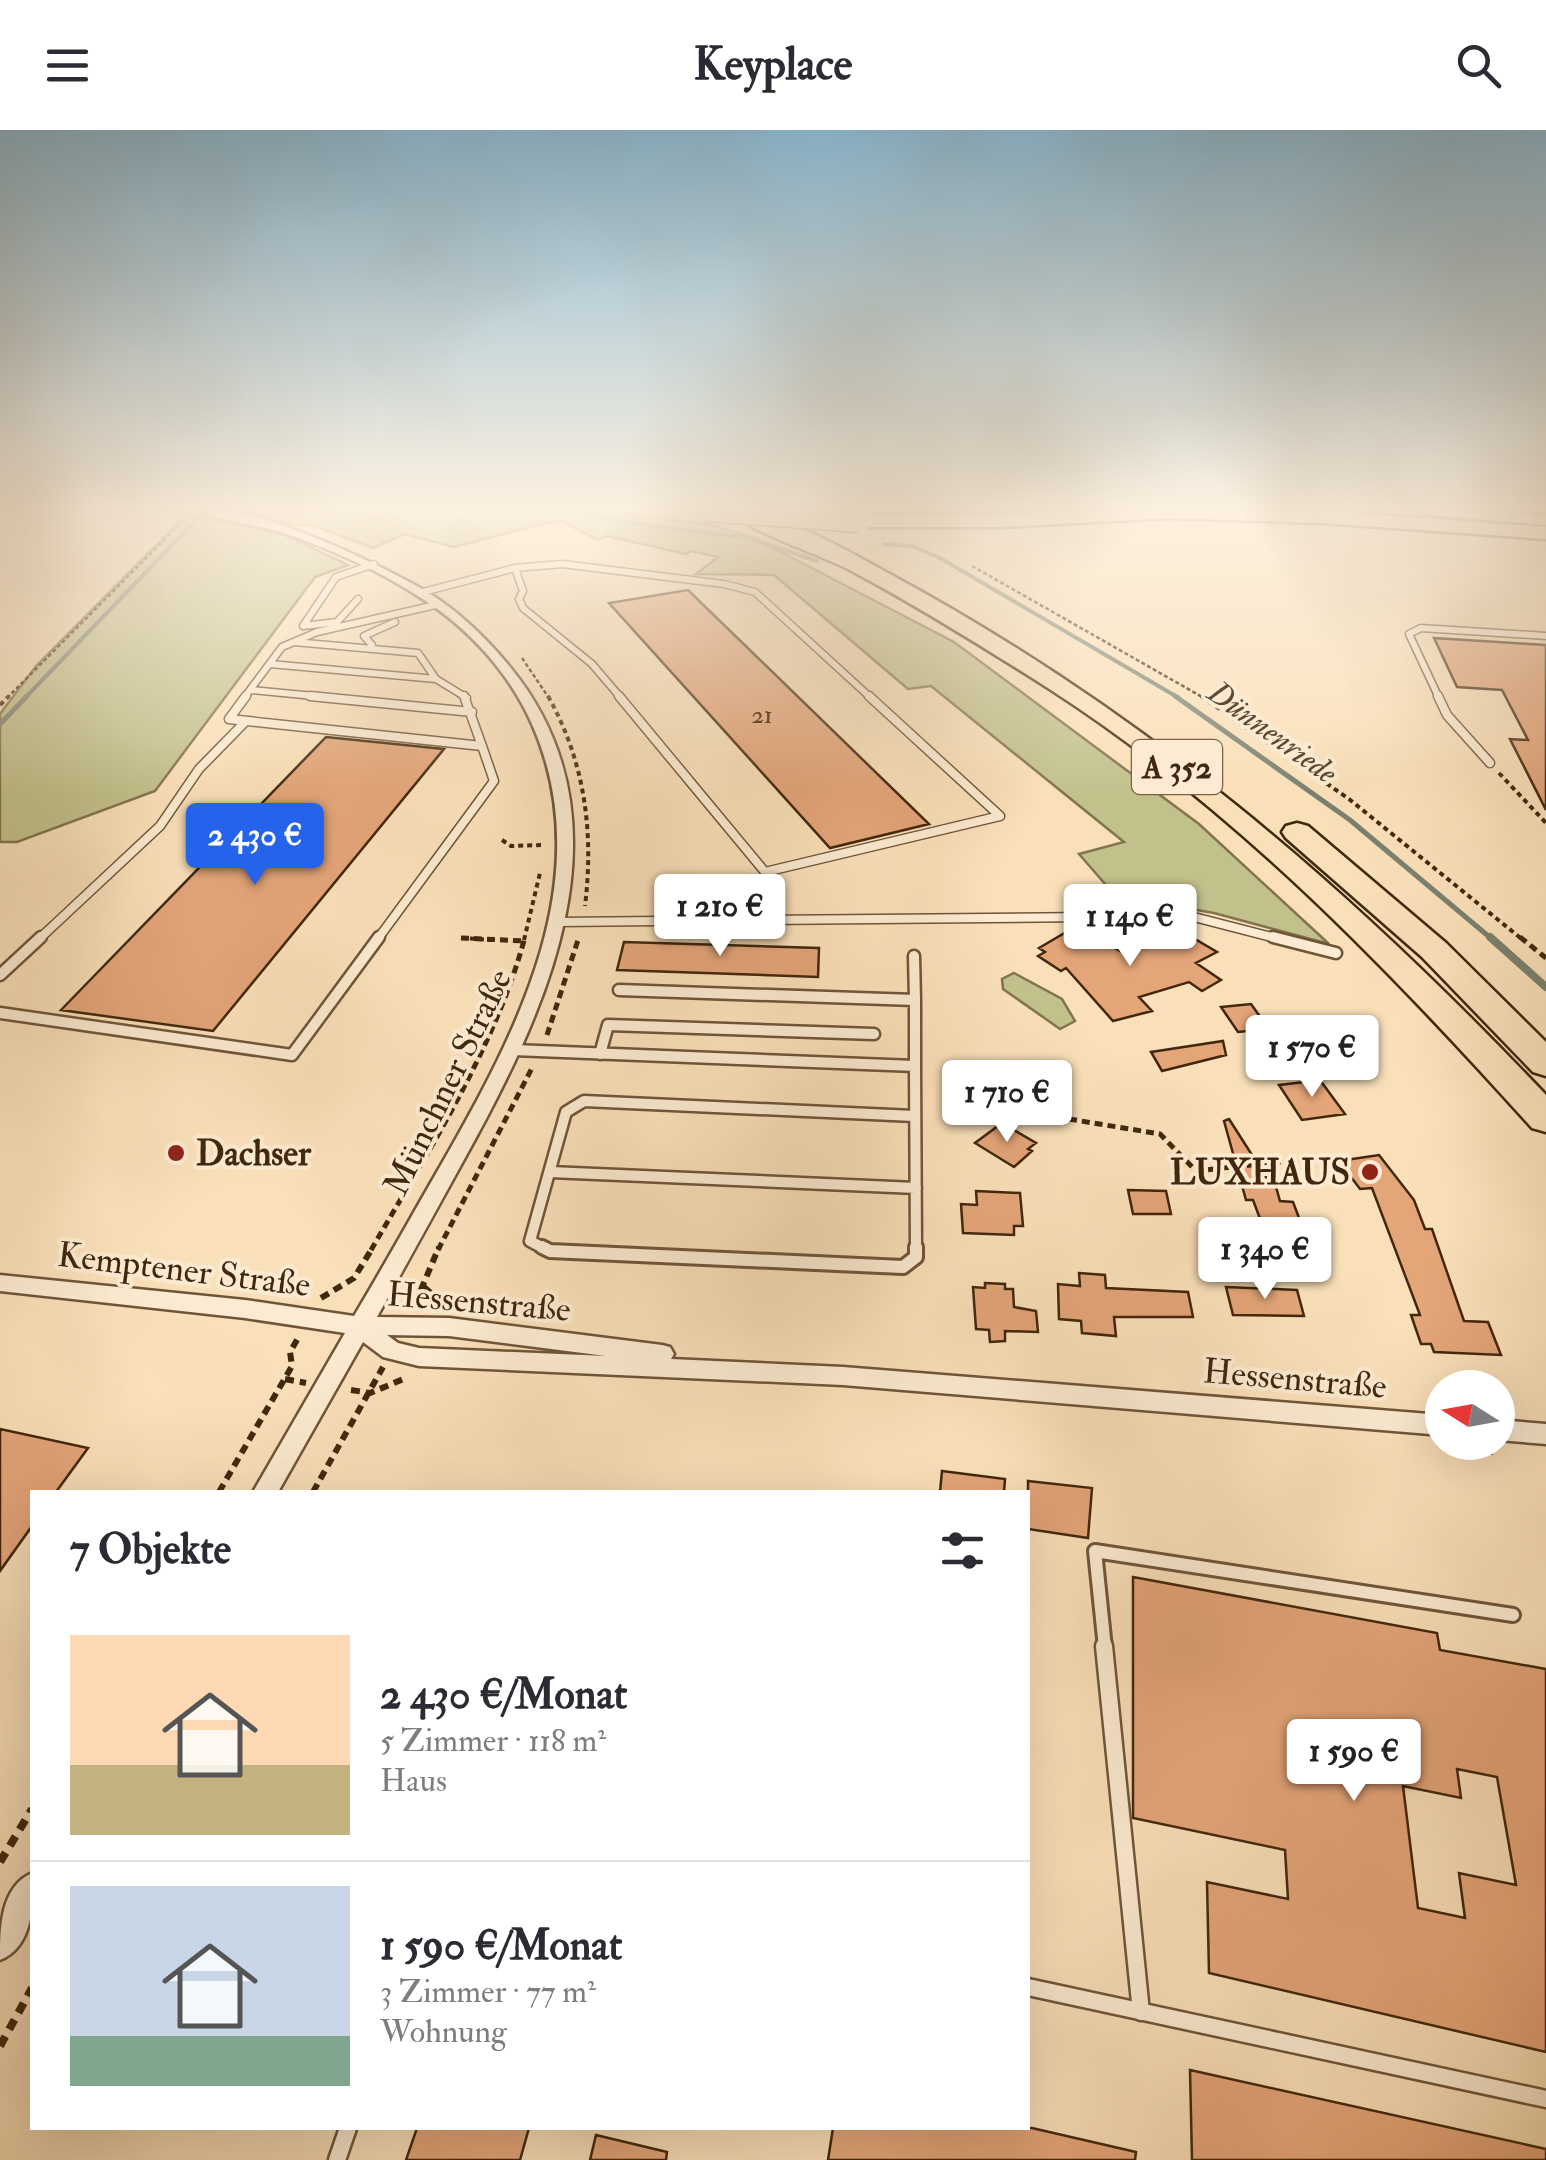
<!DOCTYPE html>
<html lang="de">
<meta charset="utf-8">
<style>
body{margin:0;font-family:"IM FELL Double Pica",serif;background:#f7f7f7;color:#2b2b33;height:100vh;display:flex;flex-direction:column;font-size:38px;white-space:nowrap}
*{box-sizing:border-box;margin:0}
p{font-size:32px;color:#7c7c81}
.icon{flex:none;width:55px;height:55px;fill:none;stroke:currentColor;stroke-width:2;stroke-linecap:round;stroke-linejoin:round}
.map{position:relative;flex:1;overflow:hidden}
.side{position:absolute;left:30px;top:1360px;width:1000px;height:640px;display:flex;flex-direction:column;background:#fff;border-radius:0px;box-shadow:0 10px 40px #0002}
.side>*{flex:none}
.needle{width:65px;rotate:281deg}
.fabs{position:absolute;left:1425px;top:1240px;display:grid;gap:20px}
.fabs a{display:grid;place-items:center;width:90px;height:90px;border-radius:50%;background:#fff;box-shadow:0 10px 40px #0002;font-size:50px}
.price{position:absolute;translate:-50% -85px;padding:0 22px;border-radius:10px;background:#fff;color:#222;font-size:32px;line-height:65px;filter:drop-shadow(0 2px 5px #0008)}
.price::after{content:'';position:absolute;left:50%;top:60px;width:30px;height:22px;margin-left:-15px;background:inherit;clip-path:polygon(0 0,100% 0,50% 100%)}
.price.on{background:#2563eb;color:#fff}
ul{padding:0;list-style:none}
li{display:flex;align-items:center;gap:30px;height:250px;padding:0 40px}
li+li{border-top:2px solid #e1e1e2}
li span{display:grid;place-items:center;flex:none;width:280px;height:200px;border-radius:0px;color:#555}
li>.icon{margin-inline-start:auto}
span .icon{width:120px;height:120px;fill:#fffc;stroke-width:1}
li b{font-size:42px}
h2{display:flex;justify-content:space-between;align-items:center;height:120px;padding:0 40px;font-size:42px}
header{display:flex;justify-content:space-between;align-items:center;height:130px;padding:0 40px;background:#fff;font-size:45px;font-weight:700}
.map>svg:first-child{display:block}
</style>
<header><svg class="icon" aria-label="menu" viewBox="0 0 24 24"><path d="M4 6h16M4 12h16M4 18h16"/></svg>Keyplace<svg class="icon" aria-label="search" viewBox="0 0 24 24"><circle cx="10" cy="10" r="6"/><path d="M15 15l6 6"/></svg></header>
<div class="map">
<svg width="1546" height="2030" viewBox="0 0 1546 2030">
<rect width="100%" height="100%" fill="#fae0b9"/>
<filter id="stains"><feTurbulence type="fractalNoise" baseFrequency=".002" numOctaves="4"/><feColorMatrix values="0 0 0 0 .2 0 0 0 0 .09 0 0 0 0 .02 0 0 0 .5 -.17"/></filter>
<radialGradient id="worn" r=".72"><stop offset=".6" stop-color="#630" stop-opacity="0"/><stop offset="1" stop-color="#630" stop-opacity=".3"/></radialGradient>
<path fill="#c2c18c" stroke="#82744c" stroke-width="2.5" d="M 231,380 L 598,380 L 712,395 L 756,409 L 954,512 L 1199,694 L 1329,814 L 1214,783 L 1185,778 L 1126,778 L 1079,724 L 1124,712 L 931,556 L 908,559 L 774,445 L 696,444 L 718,427 L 692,421 L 686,424 L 606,406 L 598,410 L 559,390 L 453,417 L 405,404 L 373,418 L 315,396 L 289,394 Z
M 796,380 L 1112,380 L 851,387 Z
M 187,384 L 285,405 L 348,435 L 315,447 L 155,661 L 17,712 L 0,712 L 0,584 L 36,536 Z
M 1014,843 L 1062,869 L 1075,891 L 1060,899 L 1003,859 L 1002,849 Z"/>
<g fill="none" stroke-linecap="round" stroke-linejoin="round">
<path stroke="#79816f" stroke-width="4" d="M 566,380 L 629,393 L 749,408 L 817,431
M 884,414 L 912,416 L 940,428 L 1179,568
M 25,568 L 200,386"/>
<path stroke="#79816f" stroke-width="5" d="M 1175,566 L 1350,690 L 1493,810
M 0,594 L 27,566"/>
<path stroke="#79816f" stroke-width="8" d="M 1490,807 L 1546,857"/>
</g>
<path fill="#e4a579" stroke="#41270d" stroke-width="2.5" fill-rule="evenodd" d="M 688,460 L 929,694 L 830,718 L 609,473 Z
M 1434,508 L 1546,515 L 1546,680 L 1510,609 L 1528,610 L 1502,560 L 1457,557 Z
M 326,607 L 444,619 L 213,901 L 61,880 Z
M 1178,799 L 1217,822 L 1196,833 L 1221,850 L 1202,861 L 1189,852 L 1139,867 L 1152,881 L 1113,891 L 1066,838 L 1061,841 L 1038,826 L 1045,822 L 1039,818 L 1068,801 L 1075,805 L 1083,801 L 1128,825 Z
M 624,812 L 819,818 L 818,847 L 617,840 Z
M 1251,874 L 1269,899 L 1238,902 L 1221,877 Z
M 1223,911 L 1226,925 L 1162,941 L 1151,922 Z
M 1320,950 L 1345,984 L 1302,990 L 1279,955 Z
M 1229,989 L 1268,1050 L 1274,1050 L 1280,1071 L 1293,1072 L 1313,1125 L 1273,1123 L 1253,1070 L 1246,1070 L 1224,991 Z
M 1002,993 L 1036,1013 L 1028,1019 L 1032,1021 L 1014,1037 L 975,1013 Z
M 1379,1025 L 1414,1070 L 1425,1099 L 1432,1099 L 1464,1191 L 1488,1192 L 1501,1225 L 1434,1222 L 1431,1214 L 1421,1214 L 1411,1185 L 1420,1185 L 1372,1058 L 1360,1059 L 1339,1031 Z
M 1128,1060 L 1166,1061 L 1171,1084 L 1133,1084 Z
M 976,1061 L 1020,1063 L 1023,1096 L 1014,1096 L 1014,1105 L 963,1103 L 961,1074 L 977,1075 Z
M 1079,1143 L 1105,1145 L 1106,1158 L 1188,1162 L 1193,1187 L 1114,1187 L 1116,1206 L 1082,1203 L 1081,1191 L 1059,1189 L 1058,1154 L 1080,1156 Z
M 985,1153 L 1005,1154 L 1005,1159 L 1013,1159 L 1014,1177 L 1036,1181 L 1038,1202 L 1005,1201 L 1005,1211 L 990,1212 L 989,1200 L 976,1199 L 973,1157 L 985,1158 Z
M 1226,1157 L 1297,1160 L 1304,1186 L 1233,1185 Z
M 0,1299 L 88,1318 L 56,1362 L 32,1362 L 32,1396 L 0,1441 Z
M 942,1341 L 1005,1349 L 1004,1362 L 940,1362 Z
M 1028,1351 L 1092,1358 L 1088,1408 L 1028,1399 Z
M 1133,1447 L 1437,1503 L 1440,1520 L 1546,1539 L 1546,1922 L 1209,1843 L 1207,1752 L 1288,1769 L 1285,1720 L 1133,1688 ZM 1457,1639 L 1497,1647 L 1516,1755 L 1459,1743 L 1465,1788 L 1418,1778 L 1403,1656 L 1461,1668 Z
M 1190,1940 L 1546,2019 L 1546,2030 L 1192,2030 Z
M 417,1998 L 529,1998 L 520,2030 L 406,2030 Z
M 833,1998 L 1032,1998 L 1136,2022 L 1135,2030 L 828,2030 Z
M 596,2005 L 667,2022 L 666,2030 L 590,2030 Z"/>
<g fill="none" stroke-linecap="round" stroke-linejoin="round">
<g stroke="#6f5538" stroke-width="9">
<path id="service-far4" d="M 515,438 L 523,461 L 519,469 L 523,478 L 592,534 L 621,568
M 515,438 L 562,434 L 724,454 L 755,462 L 871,568
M 423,462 L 515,438
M 358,469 L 337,492 L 303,496 L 336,447 L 374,434
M 294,512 L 418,523 L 436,549 L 467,568
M 372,515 L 364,506 L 395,492
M 270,534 L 436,549
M 251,560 L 335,568
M 244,568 L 282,517 L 317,502 L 440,474
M 1439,568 L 1409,504 L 1421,498 L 1546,506"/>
</g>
<g stroke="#6f5538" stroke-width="11">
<path id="service-far3" d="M 246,566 L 229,589 L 482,616 L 464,566
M 310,566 L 472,582
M 619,566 L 765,742 L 1000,686 L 869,566
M 1438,566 L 1447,585 L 1490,633
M 557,792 L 1190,786 L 1283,810
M 38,810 L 160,696 L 199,639 L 246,591
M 377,810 L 494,651 L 482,616"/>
</g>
<g stroke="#6f5538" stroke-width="15">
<path id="service-far2" d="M 1273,807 L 1336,823
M 914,826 L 915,870
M 0,845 L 41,807
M 619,860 L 915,870 L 915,936
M 0,883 L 292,925 L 379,807
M 513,920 L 915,936 L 916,1120
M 600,924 L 608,895 L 874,904
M 550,1042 L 916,1058
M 547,1120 L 530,1111 L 566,982 L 584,971 L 914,986"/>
</g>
<g stroke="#6f5538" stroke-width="18">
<path id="service-far1" d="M 542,1117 L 550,1121 L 903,1137 L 916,1127 L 916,1117
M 1105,1518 L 1095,1421 L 1513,1485"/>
</g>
<g stroke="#6f5538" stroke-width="21">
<path id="service" d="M 1104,1516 L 1141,1882
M 1028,1857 L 1546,1969
M 337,2030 L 348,1998"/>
</g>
<g stroke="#6f5538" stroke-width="5">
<path id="minor" d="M 201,380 C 259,377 361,426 413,454 C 451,474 483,504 510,537 C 638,693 545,884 461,1035 C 433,1086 405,1137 377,1187 L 449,1188 L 662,1215 L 670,1217 L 674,1224 L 671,1229 L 843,1237 L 1442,1285 L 1442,1305 L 843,1255 L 419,1236 L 383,1227 L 363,1212 L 278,1362 L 253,1362 L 345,1203 L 245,1188 L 0,1161 L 0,1145 L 245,1170 L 354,1186 C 384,1136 412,1085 441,1035 C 517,902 600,747 532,594 C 509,542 467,496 418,466 C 376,439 328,418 281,402 C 255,394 224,392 201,380 ZM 387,1205 L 449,1206 L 606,1226 L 419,1218 L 398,1213 Z
M 1498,1290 L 1546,1294 L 1546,1314 L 1498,1310 Z
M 32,1743 C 34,1773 33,1817 0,1830 C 0,1799 0,1757 32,1743 Z"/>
</g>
<g stroke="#41270d" stroke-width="5">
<path id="trunk" d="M 1422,380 L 1546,385 L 1546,395 L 1431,385 Z"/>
</g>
<g stroke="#41270d" stroke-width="5">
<path id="motorway" d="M 728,380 C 775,378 846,420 888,443 C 1145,582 1346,754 1546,965 L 1546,1002 L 1532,998 C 1388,838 1234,678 1051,560 C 985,518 919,477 850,440 C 819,424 749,402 728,380 Z
M 1100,380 L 1322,381 L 1546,397 L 1546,409 L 1322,393 L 1169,388 L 1000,397 L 859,397 L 849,391 L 859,385 L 1000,385 Z
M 1297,693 L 1308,696 L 1446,813 L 1546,912 L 1546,946 L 1533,942 L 1422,827 L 1286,708 L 1282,702 L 1286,696 Z"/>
</g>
<path stroke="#41270d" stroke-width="2.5" stroke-dasharray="4 2.5" stroke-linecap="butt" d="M 972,436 L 1204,568
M 522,528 L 549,568
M 7,568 L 192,382"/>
<path stroke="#41270d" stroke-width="4" stroke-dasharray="5 4" stroke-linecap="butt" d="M 548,566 C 585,632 594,702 585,776
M 1201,566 L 1349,669 L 1523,810
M 0,575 L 9,566
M 1499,643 L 1546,693
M 502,710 L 511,716 L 541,715
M 461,808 L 494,810
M 524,810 L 540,743"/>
<path stroke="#41270d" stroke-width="5" stroke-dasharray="8 5" stroke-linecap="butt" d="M 1520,807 L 1546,828
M 461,808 L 526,811
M 547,905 L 579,807
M 1069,989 L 1160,1004 L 1196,1041 L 1305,1029
M 371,1120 C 429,1020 495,918 525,807
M 438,1120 L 532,938"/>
<path stroke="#41270d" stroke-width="6" stroke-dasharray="9 6" stroke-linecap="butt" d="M 424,1157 L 444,1175
M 321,1168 L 354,1148 L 373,1117
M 415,1174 L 439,1117
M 285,1249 L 306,1253
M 351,1260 L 370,1263 L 406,1248
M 1444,1318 L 1493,1322
M 219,1362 L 292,1236 L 290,1222 L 298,1208
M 313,1362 L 383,1237"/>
<path stroke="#41270d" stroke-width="8" stroke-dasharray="11 8" stroke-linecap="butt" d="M 0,1732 L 32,1679
M 0,1916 L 32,1858"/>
<use href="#service-far4" stroke="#fcebd2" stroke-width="6"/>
<use href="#service-far3" stroke="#fcebd2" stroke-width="8"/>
<use href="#service-far2" stroke="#fcebd2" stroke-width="10"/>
<use href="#service-far1" stroke="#fcebd2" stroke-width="12"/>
<use href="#service" stroke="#fcebd2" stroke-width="16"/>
<use href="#minor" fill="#fcebd2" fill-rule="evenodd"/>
<use href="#trunk" fill="#fae0b9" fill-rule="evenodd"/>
<use href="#motorway" fill="#fae0b9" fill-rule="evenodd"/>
<g stroke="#41270d" stroke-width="25" stroke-linecap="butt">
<path id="motorway-bridge" d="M 705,380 L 859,391"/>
</g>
<use href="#motorway-bridge" stroke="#fae0b9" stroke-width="22"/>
</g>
<linearGradient id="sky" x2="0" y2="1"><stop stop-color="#8ab8d2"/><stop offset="0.57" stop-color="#fdf1e0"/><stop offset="1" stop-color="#fdf1e0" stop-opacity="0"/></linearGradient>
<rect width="1546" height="664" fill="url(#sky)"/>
<g fill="#8f2418" stroke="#fcebd2" stroke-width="4">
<circle cx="176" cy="1023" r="10"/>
<circle cx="1370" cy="1042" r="10"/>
</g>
<g text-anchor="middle" stroke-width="8" stroke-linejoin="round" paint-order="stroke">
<g font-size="25" fill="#6a4628">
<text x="762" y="593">21</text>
</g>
<g font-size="32" font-style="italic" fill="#584c36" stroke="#fcebd2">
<text transform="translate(1273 602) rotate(36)" y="11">Dünnenriede</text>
</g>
<rect fill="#fcebd2" stroke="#796248" stroke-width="2.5" x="1132" y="610" width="90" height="54" rx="8"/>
<g font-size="32" font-weight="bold" fill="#41270d">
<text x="1177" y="648">A 352</text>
</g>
<g font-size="35" fill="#41270d" stroke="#fcebd2">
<text transform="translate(447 952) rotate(-64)" y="12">Münchner Straße</text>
<text transform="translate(184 1139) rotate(7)" y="12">Kemptener Straße</text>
<text transform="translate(479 1171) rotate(5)" y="12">Hessenstraße</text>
<text transform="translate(1295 1248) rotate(5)" y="12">Hessenstraße</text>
</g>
<g font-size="35" font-weight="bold" fill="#41270d" stroke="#fcebd2" text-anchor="start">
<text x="196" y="1035">Dachser</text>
<text x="1350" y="1054" text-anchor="end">LUXHAUS</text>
</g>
</g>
<rect width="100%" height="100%" filter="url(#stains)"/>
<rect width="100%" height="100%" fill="url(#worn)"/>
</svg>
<div class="fabs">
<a><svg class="needle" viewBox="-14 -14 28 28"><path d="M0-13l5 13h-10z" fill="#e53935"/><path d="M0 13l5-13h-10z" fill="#7c7c81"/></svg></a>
</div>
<b class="price on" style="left:255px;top:758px">2 430 €</b>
<b class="price" style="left:720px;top:829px">1 210 €</b>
<b class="price" style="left:1130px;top:839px">1 140 €</b>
<b class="price" style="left:1312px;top:970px">1 570 €</b>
<b class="price" style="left:1007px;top:1015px">1 710 €</b>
<b class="price" style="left:1265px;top:1172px">1 340 €</b>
<b class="price" style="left:1354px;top:1674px">1 590 €</b>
<section class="side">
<h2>7 Objekte<svg class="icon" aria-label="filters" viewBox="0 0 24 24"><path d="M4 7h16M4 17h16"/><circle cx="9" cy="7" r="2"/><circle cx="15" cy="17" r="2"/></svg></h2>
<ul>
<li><span style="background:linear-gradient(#ffd9b3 65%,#c2b280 0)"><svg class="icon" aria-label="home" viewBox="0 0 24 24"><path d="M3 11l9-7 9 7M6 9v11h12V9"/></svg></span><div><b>2 430 €/Monat</b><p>5 Zimmer · 118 m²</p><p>Haus</p></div></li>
<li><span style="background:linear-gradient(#c9d6e8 75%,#7fa58c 0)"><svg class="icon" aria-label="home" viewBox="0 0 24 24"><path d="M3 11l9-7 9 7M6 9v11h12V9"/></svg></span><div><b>1 590 €/Monat</b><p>3 Zimmer · 77 m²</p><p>Wohnung</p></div></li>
</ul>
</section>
</div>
